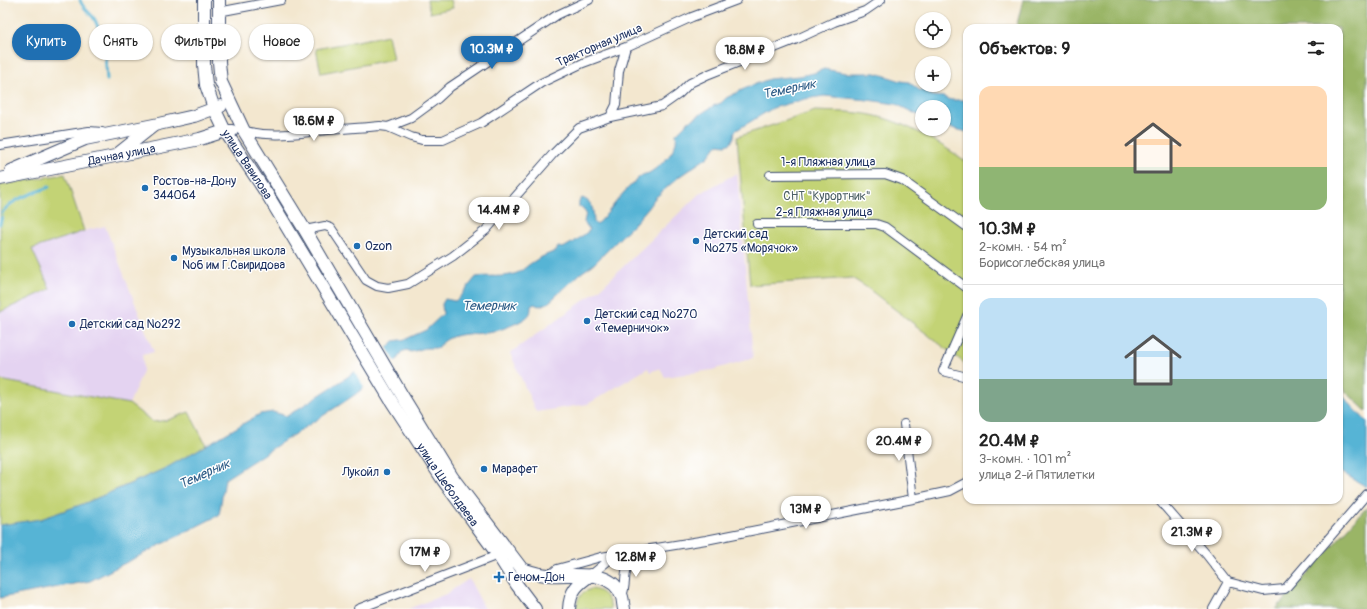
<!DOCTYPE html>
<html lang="ru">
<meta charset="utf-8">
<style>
body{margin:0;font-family:Pangolin,sans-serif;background:#f2f2f2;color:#222;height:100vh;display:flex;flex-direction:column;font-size:15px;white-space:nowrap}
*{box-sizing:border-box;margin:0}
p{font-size:13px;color:#767676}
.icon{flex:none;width:22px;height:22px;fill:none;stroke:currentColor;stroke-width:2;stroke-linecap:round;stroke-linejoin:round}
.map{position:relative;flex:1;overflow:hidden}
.panel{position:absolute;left:963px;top:24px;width:380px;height:480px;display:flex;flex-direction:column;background:#fff;border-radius:12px;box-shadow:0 1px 3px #0004}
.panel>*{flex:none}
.banner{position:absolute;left:12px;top:24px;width:380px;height:36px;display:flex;gap:8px}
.controls{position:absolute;left:915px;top:12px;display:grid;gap:8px}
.controls a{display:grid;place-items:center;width:36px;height:36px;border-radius:50%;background:#fff;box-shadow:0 1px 3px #0004;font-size:20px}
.price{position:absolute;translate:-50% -34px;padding:0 9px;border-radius:14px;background:#fff;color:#222;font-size:13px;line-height:26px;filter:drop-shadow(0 1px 2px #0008)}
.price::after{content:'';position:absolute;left:50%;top:24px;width:12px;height:9px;margin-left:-6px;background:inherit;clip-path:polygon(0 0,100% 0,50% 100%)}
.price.selected{background:#1f6fb2;color:#fff}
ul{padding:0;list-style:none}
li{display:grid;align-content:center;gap:8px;height:212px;padding:0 16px}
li+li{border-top:1px solid #e0e0e0}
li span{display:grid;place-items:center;height:124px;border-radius:12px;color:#555}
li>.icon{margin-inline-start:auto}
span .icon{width:72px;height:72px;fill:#fffc;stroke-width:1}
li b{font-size:17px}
h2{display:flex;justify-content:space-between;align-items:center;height:48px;padding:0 16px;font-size:17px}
.chip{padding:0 14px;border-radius:18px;background:#fff;box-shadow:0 1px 3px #0004;font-size:14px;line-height:36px}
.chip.selected{background:#1f6fb2;color:#fff}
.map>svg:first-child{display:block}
</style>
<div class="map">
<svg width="1367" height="609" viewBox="0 0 1367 609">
<rect width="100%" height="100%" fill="#fff"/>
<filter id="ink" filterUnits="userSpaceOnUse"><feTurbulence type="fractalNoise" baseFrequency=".025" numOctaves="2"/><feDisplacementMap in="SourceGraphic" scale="8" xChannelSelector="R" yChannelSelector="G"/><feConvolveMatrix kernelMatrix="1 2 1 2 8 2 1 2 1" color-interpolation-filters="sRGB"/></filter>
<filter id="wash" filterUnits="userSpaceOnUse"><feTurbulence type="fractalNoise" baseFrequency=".012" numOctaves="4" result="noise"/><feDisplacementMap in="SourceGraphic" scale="16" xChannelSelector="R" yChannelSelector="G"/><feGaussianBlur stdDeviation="0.9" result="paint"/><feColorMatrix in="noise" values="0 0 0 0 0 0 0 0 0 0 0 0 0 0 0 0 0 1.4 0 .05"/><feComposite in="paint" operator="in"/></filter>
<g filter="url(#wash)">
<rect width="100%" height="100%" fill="#f3e7cf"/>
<path fill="#e4d3f1" d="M 737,173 L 753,358 L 712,370 L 665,377 L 660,368 L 650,372 L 648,368 L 588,404 L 536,412 L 510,353 L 600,289 L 699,194 Z
M 105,226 L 154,352 L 142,355 L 143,361 L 143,371 L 129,404 L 0,380 L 0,312 L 50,289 L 32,249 L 84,231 Z
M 469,579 L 485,609 L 408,609 L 446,594 Z"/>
<path fill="#c3d375" stroke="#6f816a" d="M 427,0 L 451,0 L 453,8 L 430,13 Z
M 388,35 L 393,59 L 321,73 L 316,49 Z
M 815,111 C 829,112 844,111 858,113 C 898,117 935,140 967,162 L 967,365 L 866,287 L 852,278 L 750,285 L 737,137 Z
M 65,174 L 84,231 L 32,249 L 50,289 L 0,312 L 0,185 Z
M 0,380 L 129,404 L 153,422 L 168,420 L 189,412 L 206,445 L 168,467 L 83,504 L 41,519 L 0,525 Z
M 591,589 C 603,590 609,598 611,609 L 576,609 C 577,599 581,592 591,589 Z"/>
<path fill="#9ab566" stroke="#5a7262" d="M 1023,0 L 1367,0 L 1367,412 L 1339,385 L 1339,28 L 1016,28 Z
M 1367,507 L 1367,609 L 1276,609 Z"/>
<path fill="#57b4d5" stroke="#39729a" d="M 824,69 L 846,73 L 876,73 L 901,81 L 909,82 L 919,90 L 924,91 L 933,96 L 944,97 L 951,100 L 963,100 L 967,102 L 967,132 L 944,126 L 944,107 L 922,107 L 922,117 L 896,104 L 868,100 L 824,96 L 805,99 L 773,108 L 735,131 L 734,137 L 731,143 L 726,145 L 718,144 L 708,157 L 680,176 L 655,198 L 647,209 L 635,223 L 594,264 L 581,273 L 548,303 L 539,306 L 534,304 L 531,306 C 531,310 531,314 527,317 C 522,322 500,330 493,332 C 474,336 451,329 438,348 L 425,348 L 411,352 L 407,350 L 401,352 L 397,360 L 356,394 L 338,406 L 225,479 L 219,515 L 90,581 L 0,598 L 0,525 L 41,519 L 83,504 L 130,484 L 168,467 L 260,414 L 273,412 L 287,416 L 346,378 L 387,348 L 394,341 L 406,339 L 426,330 L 443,314 L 442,304 L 445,299 L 455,301 L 458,299 L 476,277 C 489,275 501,278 514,274 C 522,272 526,266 533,262 C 540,257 548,254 556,251 L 558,247 L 563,248 L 577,240 L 590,230 L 584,222 L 586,213 L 583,208 L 579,207 L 579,202 L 582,198 C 594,202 593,211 594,222 L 597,225 C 608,214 616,200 627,189 C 632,185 636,179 641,176 C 643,174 647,174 649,173 C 662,165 679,150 676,134 L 687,123 L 713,106 L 721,103 L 726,98 L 748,87 L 769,79 L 800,76 L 814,73 Z
M 1339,392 L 1367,422 L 1367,487 L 1339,471 Z"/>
<path fill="#f3e7cf" d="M 386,346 L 396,363 L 365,389 L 354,370 Z"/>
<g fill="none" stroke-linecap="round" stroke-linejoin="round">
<path stroke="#57b4d5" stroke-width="3" d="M 80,0 C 82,8 91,13 95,20 C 104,39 106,59 107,80
M 2,213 C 10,199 35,193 49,187
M 0,224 L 2,217"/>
</g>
</g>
<g filter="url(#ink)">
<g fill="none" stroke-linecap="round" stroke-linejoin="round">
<g stroke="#3b4b6f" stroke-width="10">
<path id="minor" d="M 218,12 L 281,0
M 610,117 L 662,106 L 679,94 L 690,83 L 709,74 L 797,39 L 834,22 L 865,11 L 881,0
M 388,127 L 411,118 L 437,99 L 450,87 L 557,15 L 589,0
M 244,131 C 271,137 291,134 318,131 C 339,129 360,128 380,126 L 388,127 L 411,137 L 422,140 L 443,140 L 481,123 L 541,83 L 583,63 L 626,47 L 692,17 L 737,0
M 0,145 L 89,131 L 102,132
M 770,175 L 885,174 L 902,180 L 967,227
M 757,224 L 876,224 L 885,227 L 967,288
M 305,230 L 325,226 L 331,228 L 366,280 L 377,286 L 388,288 L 408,284 L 453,256 L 486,230 L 553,154 L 579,128 L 610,117 L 616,105 L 619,71 L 626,47
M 967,316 L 943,371 L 967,377
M 904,424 L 913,499
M 1159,500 L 1206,554 L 1228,582 L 1213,609
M 550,575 L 557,569 L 601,557 L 706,540 L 913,499 L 950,491 L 967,482
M 591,575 L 614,556
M 1228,582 L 1263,591 L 1285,589 L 1367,494
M 622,596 C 626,587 624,578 627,568 C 628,561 632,556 636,551
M 358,609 L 498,555"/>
</g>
<g stroke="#3b4b6f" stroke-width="14">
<g id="primary">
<path id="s1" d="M 204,0 L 204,65 L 206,85 L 214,108 L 225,131 L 267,194 L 392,402 L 443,480 L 498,555 L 517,585 L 535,609"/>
<path d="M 219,0 L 219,62 L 221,82 L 244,131 L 305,230 L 403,397 L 452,477 L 522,569 C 531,572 539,575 549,575 C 572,577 612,567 622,597 C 623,600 623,605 624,609"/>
<path d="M 119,153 L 153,126"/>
<path d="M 11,171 L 85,139 L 154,125 L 194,116 L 221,106"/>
<path id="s2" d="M 0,179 L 200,139 L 225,131 L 232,131"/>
<path d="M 569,609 C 570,591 577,584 591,575"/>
</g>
</g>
<use href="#minor" stroke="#fff" stroke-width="8"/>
<use href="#primary" stroke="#fff" stroke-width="12"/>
</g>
</g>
<g fill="#1f6fb2" stroke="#fff" stroke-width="1.5">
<circle cx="145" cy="188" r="4"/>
<circle cx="696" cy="241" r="4"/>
<circle cx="357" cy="246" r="4"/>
<circle cx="174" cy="258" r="4"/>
<circle cx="587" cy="321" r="4"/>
<circle cx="72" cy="324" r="4"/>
<circle cx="484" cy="469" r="4"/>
<circle cx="387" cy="472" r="4"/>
<path d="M497 571h4v4h4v4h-4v4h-4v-4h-4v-4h4z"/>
</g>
<g text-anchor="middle" stroke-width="3" stroke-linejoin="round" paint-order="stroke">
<g font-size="12" fill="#1b2f5e" stroke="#fff">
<text transform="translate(599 45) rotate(-23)" y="4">Тракторная улица</text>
<text dy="4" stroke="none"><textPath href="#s2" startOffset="124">Дачная улица</textPath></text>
<text x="828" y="166">1-я Пляжная улица</text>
<text dy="4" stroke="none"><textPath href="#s1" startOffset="175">улица Вавилова</textPath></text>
<text x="824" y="216">2-я Пляжная улица</text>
<text dy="4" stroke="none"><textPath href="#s1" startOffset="553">улица Шеболдаева</textPath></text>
</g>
<g font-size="12" fill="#1b2f5e" stroke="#fff" text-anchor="start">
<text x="153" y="185">Ростов-на-Дону<tspan x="153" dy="14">344064</tspan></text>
<text x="704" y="238">Детский сад<tspan x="704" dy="14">№275 «Морячок»</tspan></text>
<text x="365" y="250">Ozon</text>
<text x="182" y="255">Музыкальная школа<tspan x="182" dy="14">№6 им Г.Свиридова</tspan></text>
<text x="595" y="318">Детский сад №270<tspan x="595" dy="14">«Темерничок»</tspan></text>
<text x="80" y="328">Детский сад №292</text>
<text x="492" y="473">Марафет</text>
<text x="379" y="476" text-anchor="end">Лукойл</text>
<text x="508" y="581">Геном-Дон</text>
</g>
<g font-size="12" fill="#4d6065" stroke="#fff">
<text x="827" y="200">СНТ "Курортник"</text>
</g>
<g font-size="13" font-style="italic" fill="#305e88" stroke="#fff">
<text transform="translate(789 88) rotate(-12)" y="5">Темерник</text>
<text x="489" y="310">Темерник</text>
<text transform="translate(204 473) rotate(-24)" y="5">Темерник</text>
</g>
</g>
</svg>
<div class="controls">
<a><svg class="icon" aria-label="locate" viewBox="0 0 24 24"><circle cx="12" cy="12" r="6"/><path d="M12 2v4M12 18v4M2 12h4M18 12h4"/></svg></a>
<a>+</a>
<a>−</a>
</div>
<b class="price selected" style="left:492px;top:70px">10.3M ₽</b>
<b class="price" style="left:745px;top:71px">18.8M ₽</b>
<b class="price" style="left:314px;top:142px">18.6M ₽</b>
<b class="price" style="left:499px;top:231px">14.4M ₽</b>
<b class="price" style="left:899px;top:462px">20.4M ₽</b>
<b class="price" style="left:806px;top:530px">13M ₽</b>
<b class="price" style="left:1192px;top:553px">21.3M ₽</b>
<b class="price" style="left:425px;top:573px">17M ₽</b>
<b class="price" style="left:636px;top:578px">12.8M ₽</b>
<div class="banner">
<a class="chip selected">Купить</a>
<a class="chip">Снять</a>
<a class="chip">Фильтры</a>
<a class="chip">Новое</a>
</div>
<section class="panel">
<h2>Объектов: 9<svg class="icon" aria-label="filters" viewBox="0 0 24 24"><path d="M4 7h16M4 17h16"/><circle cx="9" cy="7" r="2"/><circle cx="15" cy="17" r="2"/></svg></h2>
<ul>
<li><span style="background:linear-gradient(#ffd9b3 65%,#8fb573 0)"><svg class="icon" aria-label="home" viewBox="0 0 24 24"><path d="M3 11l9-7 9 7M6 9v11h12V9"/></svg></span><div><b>10.3M ₽</b><p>2-комн. · 54 m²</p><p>Борисоглебская улица</p></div></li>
<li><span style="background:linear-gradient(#bfe0f5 65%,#7fa58c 0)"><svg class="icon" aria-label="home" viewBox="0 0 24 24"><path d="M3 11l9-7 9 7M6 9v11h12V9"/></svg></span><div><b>20.4M ₽</b><p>3-комн. · 101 m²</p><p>улица 2-й Пятилетки</p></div></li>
</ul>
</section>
</div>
